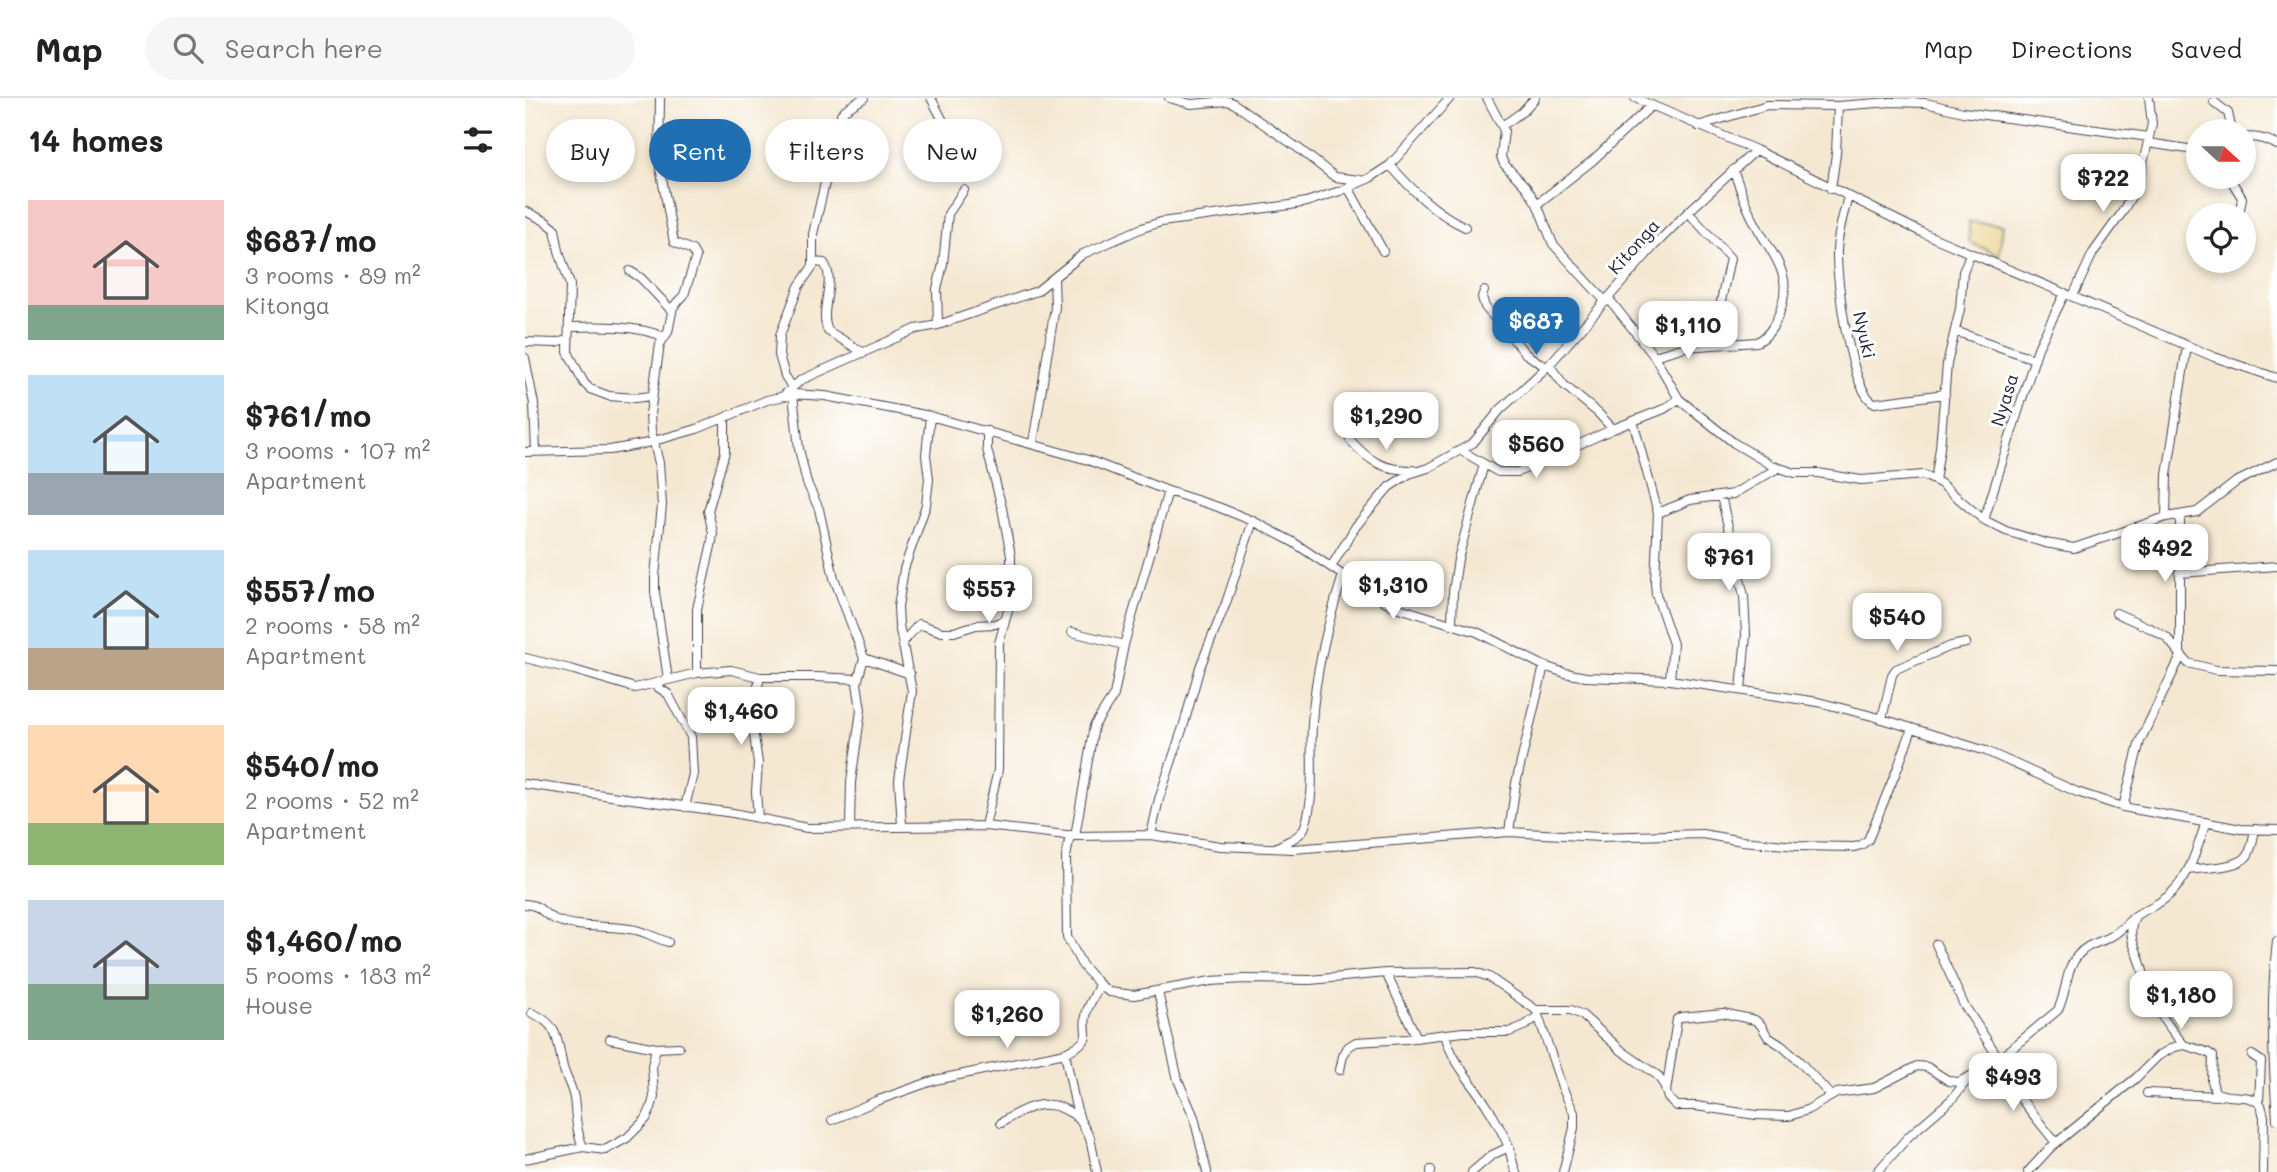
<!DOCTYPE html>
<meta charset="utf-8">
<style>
body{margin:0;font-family:Mali,sans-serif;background:#f6f6f6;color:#222;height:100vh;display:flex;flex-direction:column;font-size:26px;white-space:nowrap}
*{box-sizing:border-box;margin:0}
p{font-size:23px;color:#767676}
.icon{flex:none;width:38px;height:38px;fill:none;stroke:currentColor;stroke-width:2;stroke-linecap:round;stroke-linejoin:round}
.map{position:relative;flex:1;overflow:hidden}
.side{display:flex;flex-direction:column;background:#fff;width:525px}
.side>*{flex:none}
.top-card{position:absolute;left:21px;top:21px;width:665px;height:63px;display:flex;gap:14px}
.needle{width:46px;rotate:111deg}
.controls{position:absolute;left:1661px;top:21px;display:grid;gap:14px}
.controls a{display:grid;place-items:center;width:70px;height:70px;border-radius:50%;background:#fff;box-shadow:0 4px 10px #0003;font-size:35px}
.price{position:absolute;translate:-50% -60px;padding:0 16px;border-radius:14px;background:#fff;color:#222;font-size:23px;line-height:46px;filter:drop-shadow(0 2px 4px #0008)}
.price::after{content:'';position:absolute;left:50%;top:42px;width:21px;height:16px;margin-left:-10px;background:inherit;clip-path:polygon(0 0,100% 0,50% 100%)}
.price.active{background:#1f6fb2;color:#fff}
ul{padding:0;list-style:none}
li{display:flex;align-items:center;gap:21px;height:175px;padding:0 28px}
li span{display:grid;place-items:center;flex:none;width:196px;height:140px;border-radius:0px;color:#555}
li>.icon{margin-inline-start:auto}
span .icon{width:84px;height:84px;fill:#fffc;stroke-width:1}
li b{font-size:30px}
h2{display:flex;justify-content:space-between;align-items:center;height:84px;padding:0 28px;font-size:30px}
.tag{padding:0 24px;border-radius:32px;background:#fff;box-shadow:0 4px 10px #0003;font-size:24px;line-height:63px}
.tag.active{background:#1f6fb2;color:#fff}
header{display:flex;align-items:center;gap:42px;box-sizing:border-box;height:98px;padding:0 35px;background:#fff;border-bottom:2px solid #e0e0e0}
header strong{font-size:33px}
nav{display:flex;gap:38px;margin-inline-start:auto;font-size:24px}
.search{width:490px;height:63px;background:#f6f6f6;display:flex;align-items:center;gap:18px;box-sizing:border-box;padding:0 24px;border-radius:38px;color:#767676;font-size:26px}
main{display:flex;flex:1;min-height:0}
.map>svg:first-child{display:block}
</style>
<header>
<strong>Map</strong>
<div class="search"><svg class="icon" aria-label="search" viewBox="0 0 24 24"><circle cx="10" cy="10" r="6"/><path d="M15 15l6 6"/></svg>Search here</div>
<nav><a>Map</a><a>Directions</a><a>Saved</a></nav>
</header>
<main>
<section class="side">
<h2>14 homes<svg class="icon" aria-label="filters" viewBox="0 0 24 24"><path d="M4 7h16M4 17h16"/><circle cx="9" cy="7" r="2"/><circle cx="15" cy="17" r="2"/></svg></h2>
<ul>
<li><span style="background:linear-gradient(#f6c9c9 75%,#7fa58c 0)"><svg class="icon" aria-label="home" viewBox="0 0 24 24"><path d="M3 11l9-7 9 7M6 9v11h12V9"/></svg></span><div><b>$687/mo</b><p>3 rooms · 89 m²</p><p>Kitonga</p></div></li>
<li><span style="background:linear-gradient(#bfe0f5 70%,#9aa5b1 0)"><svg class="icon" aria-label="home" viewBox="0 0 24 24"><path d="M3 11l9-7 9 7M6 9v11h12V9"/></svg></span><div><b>$761/mo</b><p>3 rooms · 107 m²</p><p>Apartment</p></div></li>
<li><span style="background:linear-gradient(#bfe0f5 70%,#b9a48a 0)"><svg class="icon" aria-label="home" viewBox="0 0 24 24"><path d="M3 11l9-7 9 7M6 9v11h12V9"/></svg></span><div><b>$557/mo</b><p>2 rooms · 58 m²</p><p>Apartment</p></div></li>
<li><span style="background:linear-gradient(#ffd9b3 70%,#8fb573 0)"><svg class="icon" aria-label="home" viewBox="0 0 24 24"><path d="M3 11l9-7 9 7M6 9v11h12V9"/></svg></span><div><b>$540/mo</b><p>2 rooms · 52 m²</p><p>Apartment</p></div></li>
<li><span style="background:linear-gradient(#c9d6e8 60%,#7fa58c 0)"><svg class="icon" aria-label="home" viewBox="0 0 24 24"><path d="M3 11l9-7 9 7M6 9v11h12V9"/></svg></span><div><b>$1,460/mo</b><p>5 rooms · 183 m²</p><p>House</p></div></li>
</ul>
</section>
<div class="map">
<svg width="1752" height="1074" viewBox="0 0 1752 1074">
<rect width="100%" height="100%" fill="#fff"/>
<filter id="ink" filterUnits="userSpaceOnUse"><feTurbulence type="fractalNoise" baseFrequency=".0143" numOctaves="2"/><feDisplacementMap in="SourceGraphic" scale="14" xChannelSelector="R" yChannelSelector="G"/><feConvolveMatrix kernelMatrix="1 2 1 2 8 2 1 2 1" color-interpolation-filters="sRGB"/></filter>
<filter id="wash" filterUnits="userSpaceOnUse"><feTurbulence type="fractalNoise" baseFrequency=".00686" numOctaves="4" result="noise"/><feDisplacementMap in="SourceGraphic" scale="28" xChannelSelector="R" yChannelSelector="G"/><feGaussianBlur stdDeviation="1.57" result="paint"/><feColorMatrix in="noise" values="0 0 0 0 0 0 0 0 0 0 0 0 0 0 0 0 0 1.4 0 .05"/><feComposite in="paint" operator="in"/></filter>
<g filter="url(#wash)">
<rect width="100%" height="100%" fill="#f5e8d2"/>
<path fill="#eeda9e" stroke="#887e6c" stroke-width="2" d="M 1444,124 L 1478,127 L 1474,157 L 1444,144 Z"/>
</g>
<g filter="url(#ink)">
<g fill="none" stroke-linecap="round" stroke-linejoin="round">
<g stroke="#424052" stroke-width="10">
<path id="minor" d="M 135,0 L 134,64 L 148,139 L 149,144 L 167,152 L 171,159 L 159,197 L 148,209 L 143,234 L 135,246 L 125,316 L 126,333 L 134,365 L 137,407 L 130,478 L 130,494 L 143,581
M 406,0 L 424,34
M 644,0 L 666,6 L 703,3 L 708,5 L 773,50 L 810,79 L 835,82
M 962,0 L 979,32 L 976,59 L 979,66 L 1001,89 L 1012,106 L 1028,146 L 1081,204
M 1110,0 L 1231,52 L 1398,135 L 1689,259 L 1752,280
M 1689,4 L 1703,15 L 1707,33
M 977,28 L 997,14 L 1010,0
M 1173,28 L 1242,7 L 1313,8 L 1366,4 L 1401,5 L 1438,14 L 1624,39
M 1718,40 C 1729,38 1743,41 1752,47
M 1623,45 L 1663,51 L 1673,51
M 865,67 C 888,93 909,114 940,129
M 1704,79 L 1717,100 L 1714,117
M 823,89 L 858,153
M 1306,91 L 1311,56 L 1313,8
M 1323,99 C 1318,117 1313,134 1312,152 C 1311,179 1325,296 1350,305 L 1420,296
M 1012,106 L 1067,63 L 1126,8
M 0,113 L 20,123 L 30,131 L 34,153 L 45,187 L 43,254 L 59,285 L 65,291 L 84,298 L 110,300 L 126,298
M 1163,114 L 1205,160 L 1192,223 L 1191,246
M 289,164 L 299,165 C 312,184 293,212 303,233 L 339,255
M 105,173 L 116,180 L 147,213
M 959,193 L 957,199 L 960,209 L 1001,256 L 1021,269
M 1548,198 L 1568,155 L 1596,116 L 1613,87 L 1627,26 L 1624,0
M 1084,201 L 1129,258 L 1154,301 L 1209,345 L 1246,367 L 1270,375 L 1293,375 L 1336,382 L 1398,377 L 1415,385 L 1459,422 L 1481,433 L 1520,445 L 1549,450 L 1641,419 L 1672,414 L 1711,384 L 1752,364
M 413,227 L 412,191 L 418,166 L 423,116 L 439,92
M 44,229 C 73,228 113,227 139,239
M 1430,233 L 1509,261
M 0,244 L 31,245 L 42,242
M 1129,258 L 1160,249 L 1232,244 C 1250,236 1262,202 1259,182 C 1255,161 1238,142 1229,123 C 1220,107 1215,89 1208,72
M 0,260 L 9,306 L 11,353
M 1024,267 L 1039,287 L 1073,315 L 1088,331
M 267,289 L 260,278 L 254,257 L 255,237 L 274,188 L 288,168 L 288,136 L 304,68 L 316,39 L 316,16 L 321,11 L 339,0
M 268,296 L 274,351 L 282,385 L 294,411 L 309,480 L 339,560 L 332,585 L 336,612 L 326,684 L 325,729
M 258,298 L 276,282 L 391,231 L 413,227 L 512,193 L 558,156 L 617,130 L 636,124 L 765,107 L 781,104 L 815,93 L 845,80 L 865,67 L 925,0
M 1108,323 L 1133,415 L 1130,484 L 1131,496 L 1148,546 L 1145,582
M 825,342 C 845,364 858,372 888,372
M 508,345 L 530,209 L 529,181
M 935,352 L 973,374 L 993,374 L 1088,331 L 1139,311 L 1154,301
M 0,354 L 85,352 L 118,346 L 172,331 L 242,302 L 268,296 L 300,298 L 405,318 L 563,362 L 643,393 L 693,409 L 728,423 L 768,444 L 846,496 L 871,509 L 952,534 L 1019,568 L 1040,575 L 1061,579 L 1145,582 L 1293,604 L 1351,619 L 1461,653 L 1552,694 L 1598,709 L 1716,731 L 1752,732
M 1410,383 L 1415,350 L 1422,266 L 1435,211 L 1438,174 L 1445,156
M 1196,398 L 1219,498 L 1221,537 L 1216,592
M 1133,415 L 1165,402 L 1208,396 L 1253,370
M 1655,417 L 1655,554
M 1641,419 L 1642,377 L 1662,248
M 1459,422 L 1513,250 L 1540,195
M 806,469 L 831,428 L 864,389 L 884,376 L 903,370 L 948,345 L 975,312 L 1024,267 L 1129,148 L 1163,114 L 1231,52
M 1654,475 L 1752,468
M 1591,515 L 1627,531 L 1641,539 L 1663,565 L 1691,572 L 1752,573
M 927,525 L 928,494 L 933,461 L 959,366
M 547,534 L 599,547
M 378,544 L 394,526 L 417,534 L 429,534 L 451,527 L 470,526 L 480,522
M 0,560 L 49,572 L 110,590 L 172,575 L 206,572 L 235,579 L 291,579 L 333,581
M 339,560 L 385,576
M 172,575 L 172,511 L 187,444 L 188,435 L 183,413 L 200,354 L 200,320
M 128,586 L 143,596 L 166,639 L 168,676 L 160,709
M 1357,621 L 1367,577 L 1371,571 L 1426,548 L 1441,545
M 0,686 L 208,715 L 282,730 L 460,728 L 550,738 L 626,737 L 695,748 L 768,751 L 984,734 L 1075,739 L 1177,736 L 1217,743 L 1271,748 L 1329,749 L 1336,747 L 1343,742 L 1373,669 L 1387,631
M 1598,709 L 1615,643 L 1656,558
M 233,720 L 231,694 L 233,665 L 228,631 L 229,606 L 235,579
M 377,728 L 374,682 L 387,593 L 374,527 L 373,509 L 379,471 L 401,407 L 404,381 L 401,357 L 405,318
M 460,728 L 473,672 L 474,545 L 486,502 L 486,458 L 477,410 L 462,351 L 462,333
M 984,734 L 991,685 L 1019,568
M 545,737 L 541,759 L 542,839 L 557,867 L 574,886 L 584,894 L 609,897 L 686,883 L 719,881 L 785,882 L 861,875 L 950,874 L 964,879 L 1011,912 L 1046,912 L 1057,917 L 1097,953 L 1132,977 L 1139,987 L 1143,1000 L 1152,1008 L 1171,1008 L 1231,1017 L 1264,1018 L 1282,1012 L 1312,995 L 1349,990 L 1392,968 L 1402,969 L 1424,983 L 1434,984 L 1468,966 L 1533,912 C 1542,894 1540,872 1553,857 C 1562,846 1574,845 1585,839 C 1595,834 1602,825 1610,818 C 1620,811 1633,807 1642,799 C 1665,780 1672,750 1681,724
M 626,737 L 634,701 L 659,626 L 675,569 L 701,505 L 728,423
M 550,738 L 569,628 L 589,597 L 599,547 L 643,393
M 750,750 C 760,744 776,740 780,728 C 791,696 785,659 787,625 C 790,574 803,525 818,477
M 1663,772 C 1677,770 1714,770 1722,758 C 1727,752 1728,740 1730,731
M 0,806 C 19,808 15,815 29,821 C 54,832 85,826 111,832 C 122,835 133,841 143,844
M 1609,821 C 1602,839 1610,847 1615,863 C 1619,874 1620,885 1625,896 C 1632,914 1646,932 1659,947
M 1752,843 C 1745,903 1748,962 1752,1022
M 1411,846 L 1439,907 L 1473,959
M 861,875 L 892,940
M 633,894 L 653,982 L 669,1019 L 682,1074
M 1012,914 L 1037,989 L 1049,1015 L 1049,1030 L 1038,1074
M 7,915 C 35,927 32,944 38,969 C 41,980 47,989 49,1000 C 51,1017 51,1034 58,1049
M 920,936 C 927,965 947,983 962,1008 C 970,1020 977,1034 983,1047 C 986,1056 987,1065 991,1074
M 85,941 L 131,950 L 154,949
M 540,955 L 550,1005 L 555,1022 L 565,1040 L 572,1074
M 1727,957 L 1736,963 L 1734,1004
M 1468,966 L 1531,1045
M 815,972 L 818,958 L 823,949 L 831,944 L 881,941 L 938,934 L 984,934 L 1001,927 L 1013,918
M 1141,994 L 1152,921 L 1156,919 L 1198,915 L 1230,922 L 1236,927 L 1243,939 L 1257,948 L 1274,963 L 1306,998
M 1622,995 L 1695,998
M 307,1022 L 351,1003 L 410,982 L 540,955 C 574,938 555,939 562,913 C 565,904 571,896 574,886
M 476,1025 C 504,1006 528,997 555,1022
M 0,1061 L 58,1049 L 80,1052 L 102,1040 L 121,1021 L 126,1010 L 129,999 L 127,968 L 131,950
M 906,1072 L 906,1074
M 947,1074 L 967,1057 L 984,1049
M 1352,1074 L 1384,1038 L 1427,1001 L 1443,981
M 1503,1074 L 1525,1050 L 1611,980 L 1633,958 L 1649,949 L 1659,947 L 1682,954 L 1688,958 L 1687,983 L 1690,994 C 1705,1003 1722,993 1736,1007 L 1739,1019 L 1738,1074"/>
</g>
<use href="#minor" stroke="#fff" stroke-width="8"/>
</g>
</g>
<g text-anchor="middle" stroke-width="6" stroke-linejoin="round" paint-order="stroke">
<g font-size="18" fill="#22223b" stroke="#fff">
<text transform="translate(1109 149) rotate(-48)" y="6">Kitonga</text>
<text transform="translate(1339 237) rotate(77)" y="6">Nyuki</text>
<text transform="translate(1480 302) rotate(-73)" y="6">Nyasa</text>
</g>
</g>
</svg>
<div class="controls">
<a><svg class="needle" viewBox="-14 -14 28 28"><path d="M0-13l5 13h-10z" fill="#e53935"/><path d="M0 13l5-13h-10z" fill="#767676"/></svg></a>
<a><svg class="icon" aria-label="locate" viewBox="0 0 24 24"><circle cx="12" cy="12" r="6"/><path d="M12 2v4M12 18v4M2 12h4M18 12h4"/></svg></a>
</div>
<b class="price" style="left:1578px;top:116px">$722</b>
<b class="price active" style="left:1011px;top:259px">$687</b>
<b class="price" style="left:1163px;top:263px">$1,110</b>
<b class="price" style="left:861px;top:354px">$1,290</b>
<b class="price" style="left:1011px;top:382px">$560</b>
<b class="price" style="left:1640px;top:486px">$492</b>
<b class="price" style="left:1204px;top:495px">$761</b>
<b class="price" style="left:868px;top:523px">$1,310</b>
<b class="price" style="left:464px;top:527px">$557</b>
<b class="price" style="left:1372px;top:555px">$540</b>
<b class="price" style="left:216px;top:649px">$1,460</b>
<b class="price" style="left:1656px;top:933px">$1,180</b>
<b class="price" style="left:482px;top:952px">$1,260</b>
<b class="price" style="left:1488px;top:1015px">$493</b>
<div class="top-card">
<a class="tag">Buy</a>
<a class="tag active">Rent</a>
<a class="tag">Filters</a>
<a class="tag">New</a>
</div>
</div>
</main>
